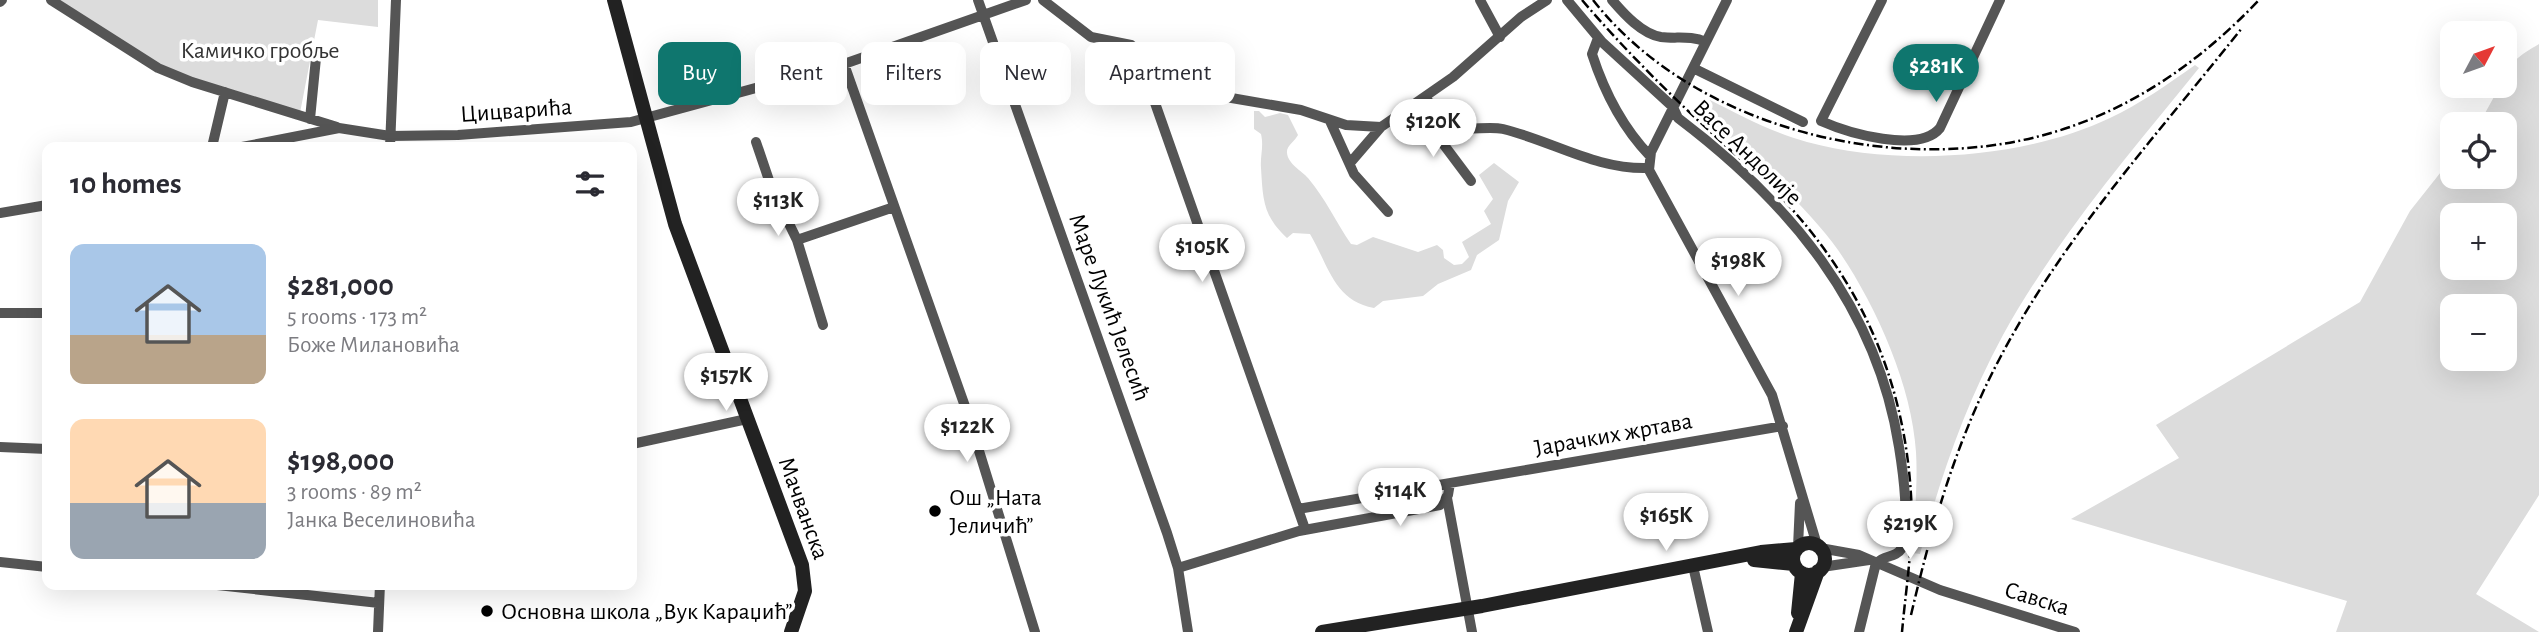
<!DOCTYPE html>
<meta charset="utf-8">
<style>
body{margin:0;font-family:"Alegreya Sans",sans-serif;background:#f7f7f7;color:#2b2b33;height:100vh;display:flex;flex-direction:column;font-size:26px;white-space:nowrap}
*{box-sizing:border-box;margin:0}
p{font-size:23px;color:#7c7c81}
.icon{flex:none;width:38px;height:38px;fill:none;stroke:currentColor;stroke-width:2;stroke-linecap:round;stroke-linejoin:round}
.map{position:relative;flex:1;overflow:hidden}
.details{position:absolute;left:42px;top:142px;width:595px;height:448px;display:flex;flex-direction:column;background:#fff;border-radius:14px;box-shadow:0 7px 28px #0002}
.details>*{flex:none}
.hud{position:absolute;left:658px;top:42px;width:665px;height:63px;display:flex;gap:14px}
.needle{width:46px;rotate:49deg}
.fabs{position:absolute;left:2440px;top:21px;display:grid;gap:14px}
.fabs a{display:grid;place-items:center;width:77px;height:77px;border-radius:14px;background:#fff;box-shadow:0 7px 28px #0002;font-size:35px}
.price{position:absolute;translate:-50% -60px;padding:0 16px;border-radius:24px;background:#fff;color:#222;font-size:23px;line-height:46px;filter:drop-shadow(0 2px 4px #0008)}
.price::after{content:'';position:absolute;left:50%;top:42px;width:21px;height:16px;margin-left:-10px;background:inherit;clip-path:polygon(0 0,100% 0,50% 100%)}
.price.current{background:#0f766e;color:#fff}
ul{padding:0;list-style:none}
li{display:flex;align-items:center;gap:21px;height:175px;padding:0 28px}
li span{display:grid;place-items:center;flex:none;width:196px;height:140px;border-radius:14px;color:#555}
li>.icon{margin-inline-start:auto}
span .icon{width:84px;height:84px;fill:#fffc;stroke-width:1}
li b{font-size:30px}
h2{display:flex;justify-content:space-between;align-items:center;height:84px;padding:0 28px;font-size:30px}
.chip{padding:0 24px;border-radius:14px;background:#fff;box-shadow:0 7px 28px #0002;font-size:24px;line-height:63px}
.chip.current{background:#0f766e;color:#fff}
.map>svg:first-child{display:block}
</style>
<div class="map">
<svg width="2539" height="632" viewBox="0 0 2539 632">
<rect width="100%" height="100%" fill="#fff"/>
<path fill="#dcdcdc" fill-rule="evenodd" d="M 53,0 L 378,0 L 378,27 L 318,20 L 299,118 L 164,67 Z
M 2539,44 L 2539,495 L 2476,594 L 2539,632 L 2336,632 L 2347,601 L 2071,519 L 2179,458 L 2156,425 L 2360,302 L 2410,211 L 2452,158 L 2452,177 L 2504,177 L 2504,124 L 2479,124 L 2500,86 L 2504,86 C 2504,64 2522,54 2539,44 ZM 2452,215 L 2504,215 L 2504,268 L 2452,268 ZM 2452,306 L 2504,306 L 2504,359 L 2452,359 Z
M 2195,65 L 2199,68 C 2130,153 2056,239 2003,335 C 1965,405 1940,478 1920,554 L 1913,553 C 1914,520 1918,485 1916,452 C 1912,386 1876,305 1838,250 C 1805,203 1743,151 1700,111 L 1710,100 C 1742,116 1773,133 1807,142 C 1899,167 2024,159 2110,118 C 2140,104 2168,84 2195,65 Z
M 1254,111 L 1259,111 L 1265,117 L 1280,113 L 1288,115 L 1298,135 C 1295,141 1286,146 1287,153 C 1288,164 1302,171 1308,178 C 1325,198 1336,222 1351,244 L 1357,245 L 1373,237 L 1418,252 L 1437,245 L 1443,250 L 1444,258 L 1454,265 L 1462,264 L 1469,257 L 1462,242 L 1491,224 L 1484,211 L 1493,199 L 1479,175 L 1494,163 L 1519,182 L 1508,201 L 1499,240 L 1477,255 L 1471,270 L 1438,284 L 1423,296 L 1383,301 L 1374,308 C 1334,301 1328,264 1310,234 L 1293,233 L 1287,238 C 1263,216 1263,200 1261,168 C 1260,156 1264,147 1261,134 L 1254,129 Z"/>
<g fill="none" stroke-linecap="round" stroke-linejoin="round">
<path stroke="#555" stroke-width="10" d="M 51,0 L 158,68 L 192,82 L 337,127
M 978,0 L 1167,533 L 1178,568 L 1188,632
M 1043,0 L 1091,37 L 1131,45 L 1136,49 L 1305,529
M 1480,0 L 1500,37
M 1567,0 L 1602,42 L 1673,107 L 1678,118 C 1789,202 1877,306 1899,447 C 1904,478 1909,517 1902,548 C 1895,559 1885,554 1877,563
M 1612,0 C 1624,14 1642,34 1661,37 C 1677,39 1690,35 1706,42
M 1727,0 L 1651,152 L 1649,170 L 1772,395 L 1817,545
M 1882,0 L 1821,121 C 1848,133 1919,154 1940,128 L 2000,0
M 0,2 L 2,0
M 1598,38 L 1592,54 C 1604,91 1623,128 1650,156
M 844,64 L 967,412 L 1035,632
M 1693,68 L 1803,122
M 1151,89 L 1179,80 L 1214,95 L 1301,110 L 1346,125 L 1381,127 L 1453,77 L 1521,17 L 1547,0
M 1420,101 L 1428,101 C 1436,109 1440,120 1450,125 C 1465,133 1486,125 1503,129 C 1553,141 1596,170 1649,168
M 310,119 L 316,58
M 1330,121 L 1354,174 L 1388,212
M 1448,124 L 1444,145 L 1471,181
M 756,142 L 772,189 L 797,240 L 823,325
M 212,147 L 225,92
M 242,147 L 339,128 L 390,136 L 458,135 L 631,122 L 844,64 L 1026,0
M 390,147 L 396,0
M 1350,163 L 1381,127
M 0,213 L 47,205
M 797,240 L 894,207
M 0,313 L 47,313
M 632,444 L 747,419
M 0,447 L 47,449
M 1447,498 L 1472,632
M 1298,509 L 1783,426
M 1798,547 L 1800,503
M 1820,548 L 1859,555 L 1940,590 L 2075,632
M 0,562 L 47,567
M 1693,566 L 1708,632
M 1822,567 L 1869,560
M 1178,568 L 1299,531 L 1440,505 L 1448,495 L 1450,483
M 208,584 L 379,603
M 378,632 L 380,584
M 1859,632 L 1876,563"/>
<path stroke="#222" stroke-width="14" d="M 614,0 L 675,224 L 802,565 L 805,591 L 791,632
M1793 559a16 16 0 1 1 32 0a16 16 0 1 1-32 0Z
M 1754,560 L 1794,564
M 1798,613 L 1802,573
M 1322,632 L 1482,606 L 1761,552 L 1796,549
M 1796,632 L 1818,571"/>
<path stroke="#000" stroke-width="2.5" stroke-dasharray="10 3.5 2 3.5" stroke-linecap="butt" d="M 1582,0 C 1623,48 1668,93 1715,136 C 1735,155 1758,173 1777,193 C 1859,278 1904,377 1911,495 C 1914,540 1906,587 1902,632
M 1593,0 C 1694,129 1897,178 2051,133 C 2133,109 2201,61 2259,0
M 1911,615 C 1932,525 1957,438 2001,356 C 2064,236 2158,134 2242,28"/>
</g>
<g fill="#000" stroke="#fff" stroke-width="2.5">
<circle cx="935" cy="511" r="7"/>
<circle cx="487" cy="611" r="7"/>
</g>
<g text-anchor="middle" stroke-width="7" stroke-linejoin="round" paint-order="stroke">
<g font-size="24" fill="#333" stroke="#fff">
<text x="260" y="58">Камичко гробље</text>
</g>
<g font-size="24" fill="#000" stroke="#fff">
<text transform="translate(516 110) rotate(-4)" y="8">Цицварића</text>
<text transform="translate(1748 152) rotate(44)" y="8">Васе Андолије</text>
<text transform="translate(1110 307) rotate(70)" y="8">Маре Лукић Јелесић</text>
<text transform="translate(1613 434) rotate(-10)" y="8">Јарачких жртава</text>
<text transform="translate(804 508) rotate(70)" y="8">Мачванска</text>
<text transform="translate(2037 598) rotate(17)" y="8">Савска</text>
</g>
<g font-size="24" fill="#000" stroke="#fff" text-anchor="start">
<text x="949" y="505">Ош „Ната<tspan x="949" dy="28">Јеличић”</tspan></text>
<text x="501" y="619">Основна школа „Вук Караџић”</text>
</g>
</g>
</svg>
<div class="fabs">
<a><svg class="needle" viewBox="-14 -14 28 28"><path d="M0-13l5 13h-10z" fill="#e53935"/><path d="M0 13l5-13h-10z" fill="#7c7c81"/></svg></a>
<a><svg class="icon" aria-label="locate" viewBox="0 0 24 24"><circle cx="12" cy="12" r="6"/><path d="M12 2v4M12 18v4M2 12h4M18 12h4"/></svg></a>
<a>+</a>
<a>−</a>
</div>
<b class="price current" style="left:1936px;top:104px">$281K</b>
<b class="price" style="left:1433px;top:159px">$120K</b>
<b class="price" style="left:778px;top:238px">$113K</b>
<b class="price" style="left:1202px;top:284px">$105K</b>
<b class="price" style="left:1738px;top:298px">$198K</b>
<b class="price" style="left:726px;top:413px">$157K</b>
<b class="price" style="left:967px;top:464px">$122K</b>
<b class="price" style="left:1400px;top:528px">$114K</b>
<b class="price" style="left:1666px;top:553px">$165K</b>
<b class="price" style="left:1910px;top:561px">$219K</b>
<div class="hud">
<a class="chip current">Buy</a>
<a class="chip">Rent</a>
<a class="chip">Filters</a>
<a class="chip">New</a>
<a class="chip">Apartment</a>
</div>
<section class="details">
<h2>10 homes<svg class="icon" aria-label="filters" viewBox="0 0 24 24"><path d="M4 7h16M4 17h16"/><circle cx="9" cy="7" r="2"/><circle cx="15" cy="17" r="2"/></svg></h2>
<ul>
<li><span style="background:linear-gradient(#a9c7e8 65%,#b9a48a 0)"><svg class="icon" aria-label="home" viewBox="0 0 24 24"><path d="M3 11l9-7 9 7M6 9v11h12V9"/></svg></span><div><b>$281,000</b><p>5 rooms · 173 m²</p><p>Боже Милановића</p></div></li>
<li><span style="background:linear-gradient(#ffd9b3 60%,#9aa5b1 0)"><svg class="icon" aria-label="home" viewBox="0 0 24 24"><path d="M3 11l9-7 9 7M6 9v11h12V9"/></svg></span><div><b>$198,000</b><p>3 rooms · 89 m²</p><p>Јанка Веселиновића</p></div></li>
</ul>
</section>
</div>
